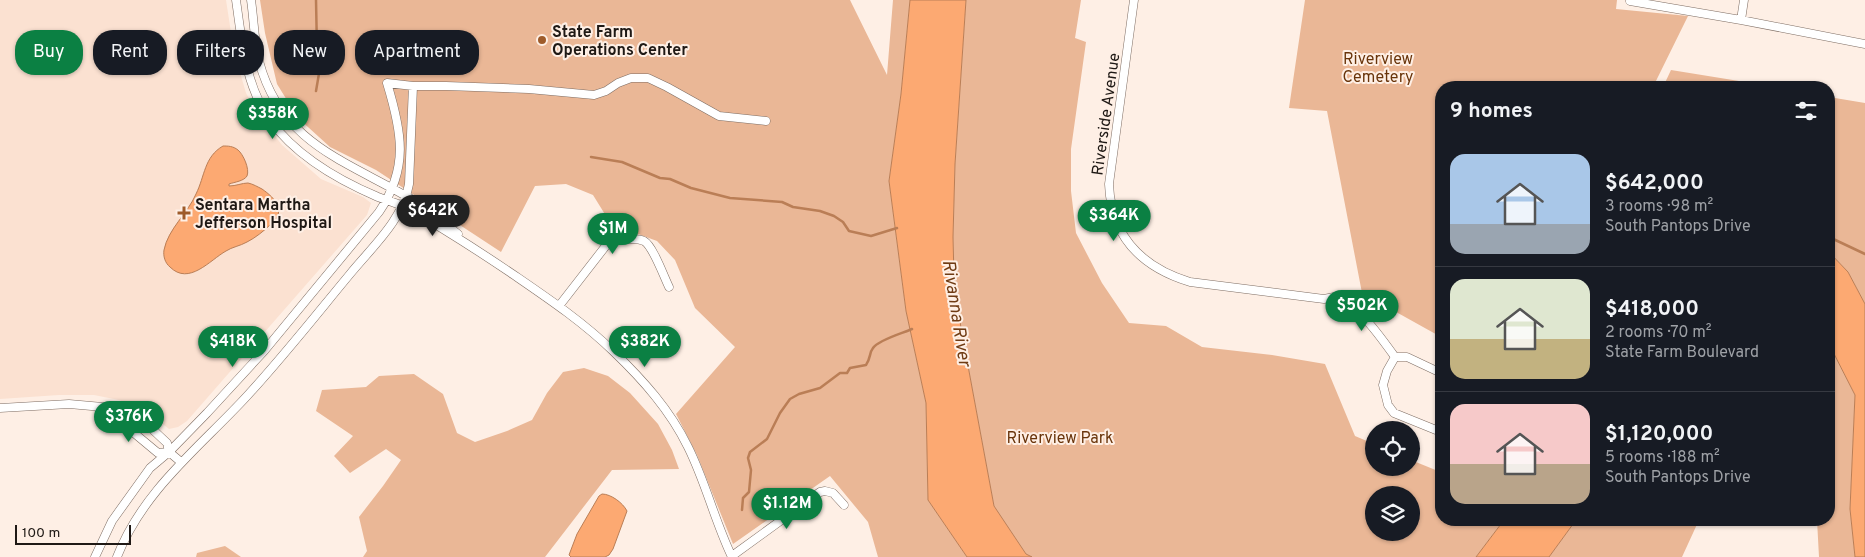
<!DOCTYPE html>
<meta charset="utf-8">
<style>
body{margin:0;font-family:Overpass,sans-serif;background:#242831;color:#f1f3f6;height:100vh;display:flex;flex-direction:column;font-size:19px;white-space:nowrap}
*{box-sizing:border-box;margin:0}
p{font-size:16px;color:#9ea1a6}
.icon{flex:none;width:28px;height:28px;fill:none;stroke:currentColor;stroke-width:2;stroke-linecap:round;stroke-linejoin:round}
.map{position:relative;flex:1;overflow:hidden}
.sheet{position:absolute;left:1435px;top:81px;width:400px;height:445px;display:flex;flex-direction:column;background:#171b24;border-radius:20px;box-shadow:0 1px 4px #0004}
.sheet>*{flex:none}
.hud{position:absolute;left:15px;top:30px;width:475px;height:45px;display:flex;gap:10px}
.buttons{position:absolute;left:1365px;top:421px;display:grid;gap:10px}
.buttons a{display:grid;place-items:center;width:55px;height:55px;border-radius:50%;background:#171b24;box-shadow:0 1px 4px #0004;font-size:25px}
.scale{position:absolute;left:15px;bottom:12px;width:116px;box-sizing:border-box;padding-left:5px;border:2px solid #1f1915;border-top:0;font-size:14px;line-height:18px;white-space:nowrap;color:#1f1915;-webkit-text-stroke:4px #feefe5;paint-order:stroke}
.price{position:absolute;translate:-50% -42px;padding:0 11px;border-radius:18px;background:#0b8043;color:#fff;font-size:16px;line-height:32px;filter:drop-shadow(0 1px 2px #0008)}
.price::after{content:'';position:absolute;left:50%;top:30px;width:15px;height:11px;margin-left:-8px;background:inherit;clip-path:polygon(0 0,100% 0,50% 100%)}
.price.selected{background:#222;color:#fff}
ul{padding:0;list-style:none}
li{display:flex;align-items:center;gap:15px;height:125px;padding:0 15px}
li+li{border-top:1px solid #363941}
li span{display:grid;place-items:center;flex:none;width:140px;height:100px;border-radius:15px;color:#555}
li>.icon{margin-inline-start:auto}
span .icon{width:60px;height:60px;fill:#fffc;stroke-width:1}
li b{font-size:21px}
h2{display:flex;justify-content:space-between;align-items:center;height:60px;padding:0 15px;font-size:21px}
.chip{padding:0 18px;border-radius:20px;background:#171b24;box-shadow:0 1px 4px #0004;font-size:18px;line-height:45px}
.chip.selected{background:#0b8043;color:#fff}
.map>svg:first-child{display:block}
</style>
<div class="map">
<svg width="1865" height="557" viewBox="0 0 1865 557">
<rect width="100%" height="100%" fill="#feefe5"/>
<path fill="#fbe1d1" d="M 0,0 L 226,0 L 234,52 L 246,93 L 257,113 L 282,145 L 321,179 L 363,197 L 371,203 L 367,215 L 187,421 L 178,427 L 169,429 L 145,410 L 119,400 L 94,395 L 59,395 L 0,399 Z"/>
<path fill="#eab796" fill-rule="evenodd" d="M 260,0 L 850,0 L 887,75 L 893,0 L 910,0 L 901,94 L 889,181 L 906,311 L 926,403 L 928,500 L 967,557 L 878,557 L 868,522 L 830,476 L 733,544 L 697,455 L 676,414 L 735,347 L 695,308 L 675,260 L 657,241 L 611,224 L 593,195 L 566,184 L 535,186 L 501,252 L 376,170 L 330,147 L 298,118 L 277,84 L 265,33 Z
M 966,0 L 1081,0 L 1075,38 L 1086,42 L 1071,149 L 1071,191 L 1076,233 L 1102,283 L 1129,323 L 1166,326 L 1202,347 L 1272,355 L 1325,364 L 1355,436 L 1374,444 L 1374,468 L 1411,468 L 1411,460 L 1438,471 L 1441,471 L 1441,520 L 1504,520 L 1476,557 L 1032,557 L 1026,554 L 994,506 L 961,328 L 954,277 L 953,237 L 955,164 ZM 1374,495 L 1411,495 L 1411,532 L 1374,532 Z
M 1305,0 L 1617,0 L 1616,9 L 1688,16 L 1653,87 L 1441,88 L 1441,337 L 1362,293 L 1327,111 L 1289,108 Z
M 1671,70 L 1776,87 L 1663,87 Z
M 1829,97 L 1865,103 L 1865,304 L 1848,272 L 1829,252 Z
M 1829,344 L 1855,395 L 1850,509 L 1855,557 L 1819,557 L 1817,520 L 1829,520 Z
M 584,368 L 608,376 L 630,393 L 658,424 L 672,450 L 679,469 L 612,470 L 545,557 L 363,557 L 367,551 L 359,517 L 383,486 L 401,460 L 386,449 L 350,473 L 334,456 L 353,436 L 316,411 L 322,390 L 366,387 L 379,376 L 414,374 L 443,394 L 457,433 L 475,442 L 507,431 L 532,420 L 547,393 L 563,372 Z
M 1576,520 L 1699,520 L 1682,557 L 1549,557 Z
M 225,546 L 241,557 L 196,557 L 197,553 Z"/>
<path fill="#fca972" stroke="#ba7e56" d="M 910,0 L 966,0 L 955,164 L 953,237 L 954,277 L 961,328 L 994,506 L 1026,554 L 1032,557 L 967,557 L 928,500 L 926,403 L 906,311 L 889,181 L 901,94 Z
M 223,146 C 228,146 233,146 238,150 C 243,154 250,169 247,176 C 244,181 235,182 229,184 L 229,186 C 236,186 242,183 248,183 C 253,184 258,187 262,189 C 275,198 287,211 271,224 C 264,231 255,238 247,242 C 240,246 232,247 226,251 C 210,260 189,286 170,267 C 165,263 163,256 164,250 C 168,229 188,213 196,194 C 205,176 204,157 223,146 Z
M 1829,252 L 1848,272 L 1865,304 L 1865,557 L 1855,557 L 1850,509 L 1855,395 L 1829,344 Z
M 602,494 C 611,494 623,503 627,511 L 613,549 L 609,555 L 605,557 L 571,557 L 569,555 L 577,534 L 599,496 Z
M 1504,520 L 1576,520 L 1549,557 L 1476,557 Z"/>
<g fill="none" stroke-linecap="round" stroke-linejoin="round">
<path stroke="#ba7e56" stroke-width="2.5" d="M 316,91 L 321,62 L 317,50 L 316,0
M 591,157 L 622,162 L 660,178 L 670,179 L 691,188 L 730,198 L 782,202 L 793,207 L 820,211 L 834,216 L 843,222 L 849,231 L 871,236 L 897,228
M 1829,237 L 1865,254
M 742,510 L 743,498 L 749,492 L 751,470 L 748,458 L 750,452 L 767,439 L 780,413 L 790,399 L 799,394 L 820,388 L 840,373 L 847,373 L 850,368 L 866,365 C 871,358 869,353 873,348 C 878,340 903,333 912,329"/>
<g stroke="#7e6d63" stroke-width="9">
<path id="minor" d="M 236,0 C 242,41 245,85 270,120 C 296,156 338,180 378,197 C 389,201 400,204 411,210 C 446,230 480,252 514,275 C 549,299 583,322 614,352 C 643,380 670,410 688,447 C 706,483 715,522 732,557
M 251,0 C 254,20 254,41 259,61 C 280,141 341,159 406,196 C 424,206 441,221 458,234
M 1134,0 L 1109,184 C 1111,236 1141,267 1190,282 L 1324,299 L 1339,296 C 1364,314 1377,332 1395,357
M 1630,1 L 1741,20 L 1865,44
M 1741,20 L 1744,0
M 559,306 L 608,243 C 617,240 635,237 644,241 C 653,246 664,277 669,287
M 1395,357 L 1387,371 L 1383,385 L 1388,405 L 1394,413 L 1441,432
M 1395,357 L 1407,357 L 1441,373
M 0,408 L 69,404 L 114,408 L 131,416 L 151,428 L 167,443 L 169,452 L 181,462
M 98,408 L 128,428 L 158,453 L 169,452
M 732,556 L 820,492 L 825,491 L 833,493 L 844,505
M 95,557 L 112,521 L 150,468 L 169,452 L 207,413 L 265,350 L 379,212 C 409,168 402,132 387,83 L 413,86 L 446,86 L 529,89 L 594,95 L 606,91 L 618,83 L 631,78 L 648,78 L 667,87 L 719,116 L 766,121
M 117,557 C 143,490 200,447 247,396 C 283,357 316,315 350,274 C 372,247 403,220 409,184 L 413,86"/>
</g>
<use href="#minor" stroke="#fff" stroke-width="8"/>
</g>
<g fill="#9e5b2a" stroke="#feefe5" stroke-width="2">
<circle cx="542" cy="40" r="5"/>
<path d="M181.5 205.5h5v5h5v5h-5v5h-5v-5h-5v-5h5z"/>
</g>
<g text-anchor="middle" stroke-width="4" stroke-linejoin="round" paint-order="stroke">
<g font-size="16" font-weight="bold" fill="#1f1915" stroke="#feefe5" text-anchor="start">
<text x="552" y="37">State Farm<tspan x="552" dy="18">Operations Center</tspan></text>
<text x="195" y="210">Sentara Martha<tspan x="195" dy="18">Jefferson Hospital</tspan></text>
</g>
<g font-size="16" fill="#69340a" stroke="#feefe5">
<text x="1378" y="64">Riverview<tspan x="1378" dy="18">Cemetery</tspan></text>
<text x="1060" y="443">Riverview Park</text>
</g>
<g font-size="16" fill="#1f1915" stroke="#feefe5">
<text transform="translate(1105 114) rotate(-82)" y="6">Riverside Avenue</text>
</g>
<g font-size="18" font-style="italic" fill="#703b13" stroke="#feefe5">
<text transform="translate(957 313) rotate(81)" y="6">Rivanna River</text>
</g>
</g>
</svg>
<div class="buttons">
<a><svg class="icon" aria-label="locate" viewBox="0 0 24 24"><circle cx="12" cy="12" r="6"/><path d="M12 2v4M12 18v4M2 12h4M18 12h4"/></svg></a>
<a><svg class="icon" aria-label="layers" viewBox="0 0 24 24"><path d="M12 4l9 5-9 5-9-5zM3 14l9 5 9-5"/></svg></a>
</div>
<div class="scale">100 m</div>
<b class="price" style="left:273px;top:140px">$358K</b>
<b class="price selected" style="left:433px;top:237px">$642K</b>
<b class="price" style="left:1114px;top:242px">$364K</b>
<b class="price" style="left:613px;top:255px">$1M</b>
<b class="price" style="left:1362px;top:332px">$502K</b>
<b class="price" style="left:233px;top:368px">$418K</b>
<b class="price" style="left:645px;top:368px">$382K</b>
<b class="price" style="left:129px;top:443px">$376K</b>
<b class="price" style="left:787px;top:530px">$1.12M</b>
<div class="hud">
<a class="chip selected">Buy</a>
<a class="chip">Rent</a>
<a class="chip">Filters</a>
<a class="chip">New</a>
<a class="chip">Apartment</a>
</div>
<section class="sheet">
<h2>9 homes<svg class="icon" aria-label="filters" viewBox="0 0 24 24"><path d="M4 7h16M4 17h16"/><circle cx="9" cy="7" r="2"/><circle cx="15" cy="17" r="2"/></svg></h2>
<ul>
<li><span style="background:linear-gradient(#a9c7e8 70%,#9aa5b1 0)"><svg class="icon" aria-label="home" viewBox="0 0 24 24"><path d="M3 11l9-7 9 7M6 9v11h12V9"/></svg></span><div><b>$642,000</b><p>3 rooms · 98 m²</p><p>South Pantops Drive</p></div></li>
<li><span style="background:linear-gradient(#dfe7d0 60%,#c2b280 0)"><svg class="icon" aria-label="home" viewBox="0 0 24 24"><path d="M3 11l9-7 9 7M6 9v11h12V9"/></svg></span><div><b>$418,000</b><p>2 rooms · 70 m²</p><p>State Farm Boulevard</p></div></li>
<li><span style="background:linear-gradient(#f6c9c9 60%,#b9a48a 0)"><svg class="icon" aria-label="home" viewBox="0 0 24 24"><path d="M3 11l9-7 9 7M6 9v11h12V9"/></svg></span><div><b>$1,120,000</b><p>5 rooms · 188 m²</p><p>South Pantops Drive</p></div></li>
</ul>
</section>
</div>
